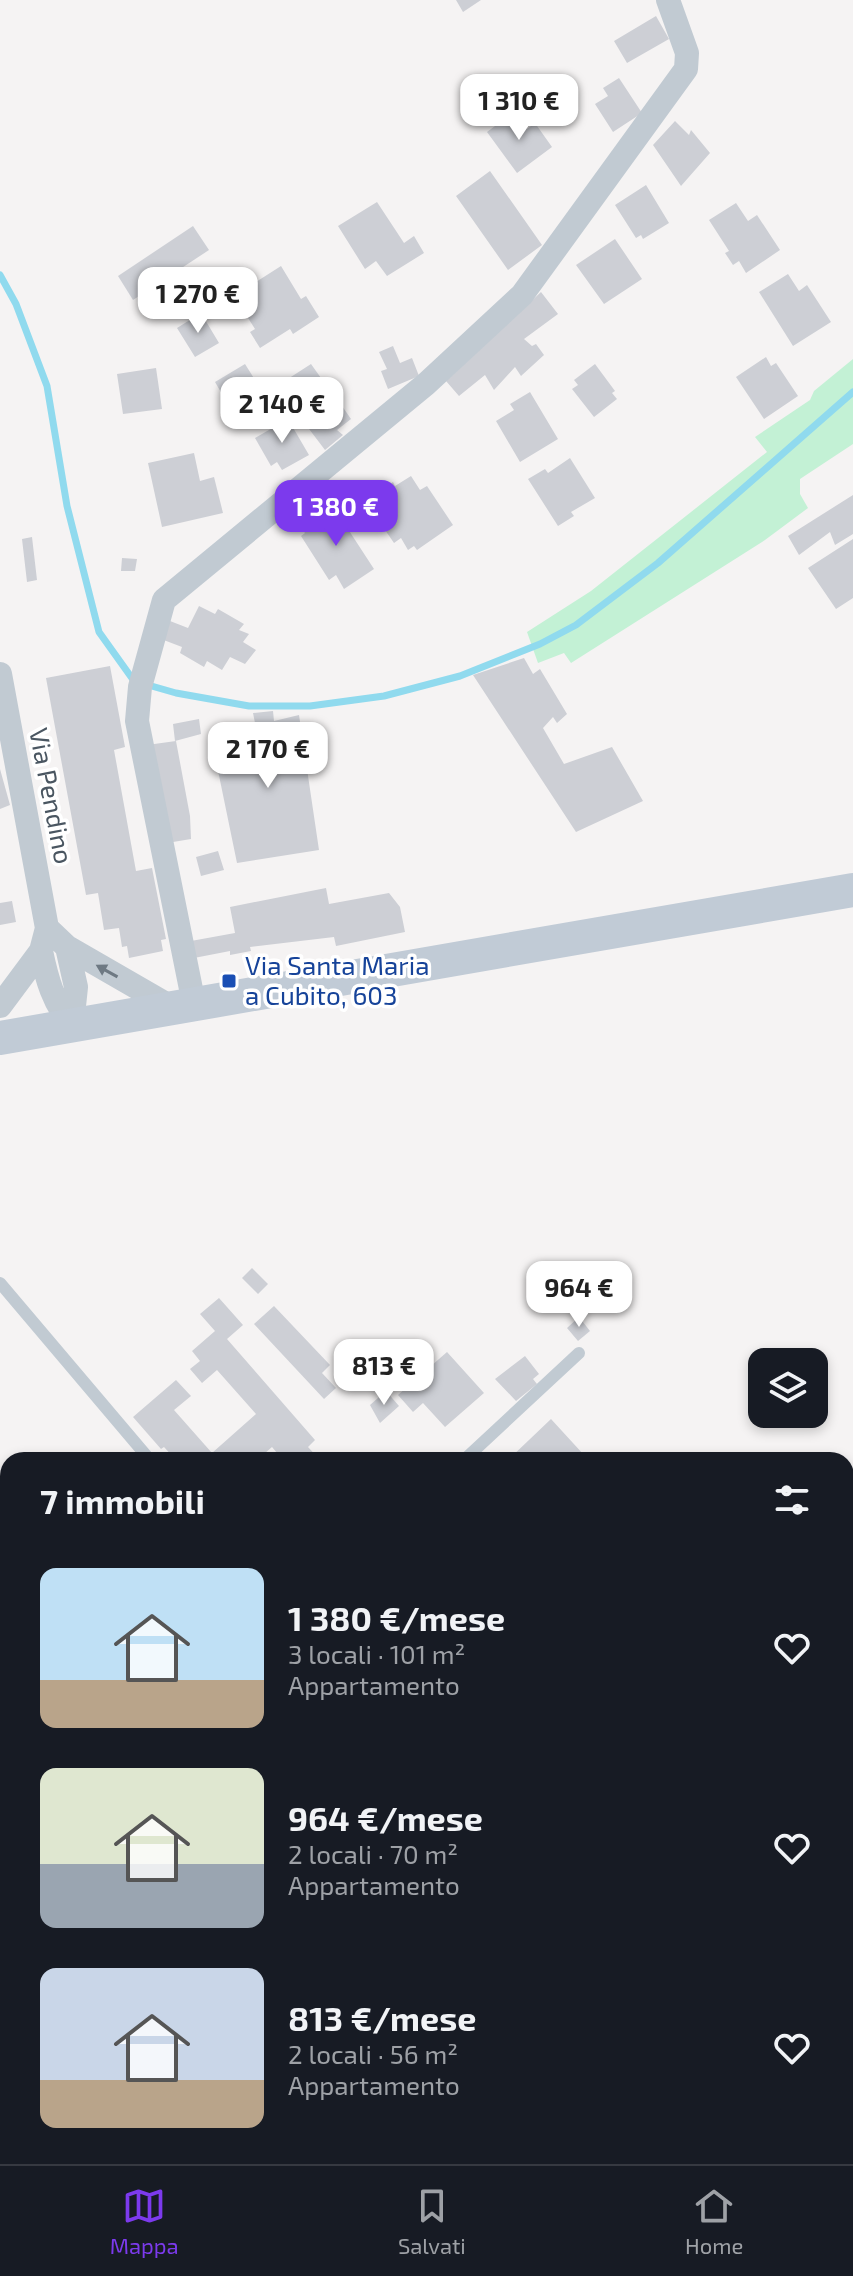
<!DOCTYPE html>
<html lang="it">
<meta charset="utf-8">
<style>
body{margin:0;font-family:"Exo 2",sans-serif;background:#20242c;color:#f1f3f6;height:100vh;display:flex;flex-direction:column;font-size:30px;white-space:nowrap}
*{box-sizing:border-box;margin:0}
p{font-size:26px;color:#9ea1a6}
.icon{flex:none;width:44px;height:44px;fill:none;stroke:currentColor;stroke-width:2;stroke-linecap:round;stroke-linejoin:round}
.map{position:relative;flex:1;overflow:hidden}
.panel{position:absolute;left:0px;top:1452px;width:854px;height:712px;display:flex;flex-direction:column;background:#171b24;border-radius:24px 24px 0 0;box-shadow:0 4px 12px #0003}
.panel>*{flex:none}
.fabs{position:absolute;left:748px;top:1348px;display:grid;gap:16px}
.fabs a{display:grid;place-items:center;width:80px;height:80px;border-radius:16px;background:#171b24;box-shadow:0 4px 12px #0003;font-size:40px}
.price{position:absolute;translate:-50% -68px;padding:0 18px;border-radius:16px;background:#fff;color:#222;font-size:26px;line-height:52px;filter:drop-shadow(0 2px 4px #0008)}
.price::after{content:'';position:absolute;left:50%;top:48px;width:24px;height:18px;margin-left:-12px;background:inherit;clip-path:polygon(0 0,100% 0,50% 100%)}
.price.active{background:#7c3aed;color:#fff}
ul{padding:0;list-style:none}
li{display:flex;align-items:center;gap:24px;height:200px;padding:0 40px}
li span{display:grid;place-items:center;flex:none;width:224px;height:160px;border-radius:16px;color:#555}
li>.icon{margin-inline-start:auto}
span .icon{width:96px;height:96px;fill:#fffc;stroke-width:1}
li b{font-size:34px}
h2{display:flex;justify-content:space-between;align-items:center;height:96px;padding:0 40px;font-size:34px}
.menu{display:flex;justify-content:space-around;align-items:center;height:112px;border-top:2px solid #363941;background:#171b24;font-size:22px;color:#9ea1a6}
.menu a{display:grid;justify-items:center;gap:4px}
.menu .active{color:#7c3aed}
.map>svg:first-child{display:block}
</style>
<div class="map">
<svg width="853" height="2164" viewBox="0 0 853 2164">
<rect width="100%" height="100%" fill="#f5f3f3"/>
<path fill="#c3f1d5" d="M 853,359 L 853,444 L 800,479 L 800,494 L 808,508 L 765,540 L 571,663 L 564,653 L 538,663 L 527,632 L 591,591 L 767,452 L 755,437 L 810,400 L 814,391 Z"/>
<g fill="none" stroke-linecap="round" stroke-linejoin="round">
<path stroke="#90daee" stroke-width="7" d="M 0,275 L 16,304 L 47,386 L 67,506 L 99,632 L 134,681 L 176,693 L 249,706 L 310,706 L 384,696 L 460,676 L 540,644 L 576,625 L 658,563 L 853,392"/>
</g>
<path fill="#cdcfd5" d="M 456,0 L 481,0 L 463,12 Z
M 656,16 L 669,39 L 627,63 L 614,41 Z
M 619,78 L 642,113 L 613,132 L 595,104 L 608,96 L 603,88 Z
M 515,111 L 527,129 L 535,123 L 552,147 L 517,173 L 487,132 Z
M 675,121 L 689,135 L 691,130 L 710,153 L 681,186 L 653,145 Z
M 490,171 L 542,245 L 508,270 L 456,196 Z
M 646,185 L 669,223 L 643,239 L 641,235 L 636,238 L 615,205 Z
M 377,202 L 404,243 L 414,236 L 424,253 L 387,276 L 376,261 L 365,269 L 338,226 Z
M 736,203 L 748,221 L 757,215 L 780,250 L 746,273 L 739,261 L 733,265 L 725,253 L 729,251 L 709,220 Z
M 193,226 L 209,250 L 133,300 L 118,276 Z
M 615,239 L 642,279 L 604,304 L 576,265 Z
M 281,266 L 301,299 L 306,296 L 319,317 L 293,334 L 290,329 L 260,348 L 250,332 L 255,329 L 234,296 Z
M 788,274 L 799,291 L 807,285 L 831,322 L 793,346 L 759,292 Z
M 541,292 L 558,314 L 524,339 L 532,346 L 536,344 L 544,355 L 521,376 L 515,367 L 494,390 L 485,375 L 459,396 L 446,381 Z
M 201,313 L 219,343 L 195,357 L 177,328 Z
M 393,346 L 400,363 L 412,358 L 419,376 L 388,389 L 381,371 L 387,369 L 379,352 Z
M 766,357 L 771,366 L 776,363 L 798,396 L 764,419 L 736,377 Z
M 245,364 L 270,404 L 248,418 L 238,400 L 229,406 L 215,382 Z
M 311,364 L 321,378 L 313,384 L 321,395 L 299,410 L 280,384 Z
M 595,364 L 615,391 L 612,393 L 617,399 L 594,417 L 572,389 L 578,385 L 574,380 Z
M 156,368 L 162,409 L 123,414 L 117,374 Z
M 530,392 L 558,439 L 520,462 L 496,421 L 514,410 L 510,404 Z
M 322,406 L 330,415 L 342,406 L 351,419 L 337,430 L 343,435 L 325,450 L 303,421 Z
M 288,419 L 309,455 L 282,470 L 277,462 L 271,466 L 255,438 Z
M 194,453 L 200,481 L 214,477 L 223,513 L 162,527 L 148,463 Z
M 570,458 L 595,498 L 571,512 L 574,516 L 558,526 L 528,479 L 545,469 L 548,473 Z
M 411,476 L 420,490 L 427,486 L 453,525 L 417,550 L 414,546 L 408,550 L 401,538 L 394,543 L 372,511 L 376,508 L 369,498 L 393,482 L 395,486 Z
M 853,495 L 853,534 L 835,545 L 830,532 L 799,555 L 788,536 Z
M 331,503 L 374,569 L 344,589 L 336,575 L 329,580 L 301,536 L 305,533 L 301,528 L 314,519 L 312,516 Z
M 32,537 L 37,580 L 27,582 L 22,539 Z
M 853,539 L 853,598 L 836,609 L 808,568 Z
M 122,558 L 137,559 L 135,571 L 121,571 Z
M 199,606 L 215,614 L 218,609 L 244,624 L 239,630 L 249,634 L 243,642 L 256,650 L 245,664 L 230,657 L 222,670 L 207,661 L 204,667 L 180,653 L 182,647 L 161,639 L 170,621 L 188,628 Z
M 524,658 L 533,674 L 540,669 L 567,714 L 557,723 L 553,717 L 543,728 L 564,764 L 612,747 L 643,801 L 576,832 L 473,675 Z
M 110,666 L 125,747 L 114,750 L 136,871 L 152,868 L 166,939 L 161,940 L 163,951 L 129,958 L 127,946 L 122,947 L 119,928 L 104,930 L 98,893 L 86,895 L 46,678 Z
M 273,711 L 274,721 L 299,715 L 319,850 L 237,863 L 215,756 L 226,755 L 222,734 L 256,728 L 253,713 Z
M 199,719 L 201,734 L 175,741 L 173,724 Z
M 176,741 L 190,816 L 191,839 L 167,843 L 147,745 Z
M 0,769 L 10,805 L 0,809 Z
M 218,851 L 224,870 L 201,876 L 196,857 Z
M 326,888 L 329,904 L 389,893 L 400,907 L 405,932 L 336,946 L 334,937 L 250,947 L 251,951 L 230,955 L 230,951 L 194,958 L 191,941 L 235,933 L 230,907 Z
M 12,901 L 16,922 L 0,925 L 0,903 Z
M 252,1268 L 268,1284 L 258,1294 L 242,1278 Z
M 219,1298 L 243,1325 L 227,1339 L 315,1440 L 308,1447 L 320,1460 L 283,1460 L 272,1447 L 257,1460 L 176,1460 L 164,1447 L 161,1449 L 133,1417 L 176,1380 L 191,1396 L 174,1410 L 212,1453 L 256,1414 L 217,1370 L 202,1383 L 190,1369 L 200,1361 L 192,1351 L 215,1331 L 200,1314 Z
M 274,1306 L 330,1365 L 322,1373 L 336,1388 L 324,1399 L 254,1324 Z
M 579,1317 L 590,1331 L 578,1341 L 567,1328 Z
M 447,1352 L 484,1393 L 445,1427 L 423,1403 L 413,1412 L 398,1395 Z
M 525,1356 L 539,1374 L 533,1379 L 537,1384 L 516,1401 L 495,1379 Z
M 386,1391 L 399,1406 L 380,1423 L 370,1405 Z
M 551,1419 L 584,1455 L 579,1460 L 508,1460 Z
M 3,1733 L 8,1736 L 8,1772 L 0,1779 L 0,1735 Z
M 853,1752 L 853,1778 L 846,1771 L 846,1755 Z
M 846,1855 L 853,1862 L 853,1877 L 846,1883 Z"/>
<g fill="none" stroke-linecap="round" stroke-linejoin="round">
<path stroke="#7ad0a6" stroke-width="4" stroke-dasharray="6 4" stroke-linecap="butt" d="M 846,1718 L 853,1712
M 463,2164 L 470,2156"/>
<path stroke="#c1cad2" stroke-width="12" d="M 0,1283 L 150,1460
M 464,1460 L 579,1353
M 0,1832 L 8,1825"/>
<path stroke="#c1cad2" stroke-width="24" d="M 0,674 L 47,928 L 41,951 L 0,1006
M 47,928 L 67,947 L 171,1007
M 67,947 L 76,987 L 72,1025
M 41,951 C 47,980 53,1002 72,1025
M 194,1004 L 137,721 L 140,687 L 164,600 L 426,384 L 522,295 L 686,69 L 687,53 L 668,0"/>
<path stroke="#c1cbd6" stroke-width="34" d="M 0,1038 L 853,890"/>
</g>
<defs><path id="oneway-solid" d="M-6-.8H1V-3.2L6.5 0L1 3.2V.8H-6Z" transform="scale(2)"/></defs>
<use fill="#6e7983" href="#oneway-solid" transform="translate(107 971) rotate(-151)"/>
<rect fill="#1a4fb4" stroke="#fff" stroke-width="3" x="221" y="973" width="16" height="16" rx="4"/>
<g text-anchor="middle" stroke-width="7" stroke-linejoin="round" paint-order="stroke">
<g font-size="26" fill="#4a5661" stroke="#fff">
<text transform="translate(51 796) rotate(79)" y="9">Via Pendino</text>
</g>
<g font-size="26" fill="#164399" stroke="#fff" text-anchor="start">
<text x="245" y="975">Via Santa Maria<tspan x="245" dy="30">a Cubito, 603</tspan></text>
</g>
</g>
</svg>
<div class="fabs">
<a><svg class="icon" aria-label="layers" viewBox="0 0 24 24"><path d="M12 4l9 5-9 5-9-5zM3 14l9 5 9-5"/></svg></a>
</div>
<b class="price" style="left:519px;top:142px">1 310 €</b>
<b class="price" style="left:198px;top:335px">1 270 €</b>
<b class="price" style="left:282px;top:445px">2 140 €</b>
<b class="price active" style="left:336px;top:548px">1 380 €</b>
<b class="price" style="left:268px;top:790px">2 170 €</b>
<b class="price" style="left:579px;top:1329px">964 €</b>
<b class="price" style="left:384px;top:1407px">813 €</b>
<section class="panel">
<h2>7 immobili<svg class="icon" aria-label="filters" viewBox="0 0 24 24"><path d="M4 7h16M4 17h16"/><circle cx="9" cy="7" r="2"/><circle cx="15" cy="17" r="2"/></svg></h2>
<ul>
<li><span style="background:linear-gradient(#bfe0f5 70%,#b9a48a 0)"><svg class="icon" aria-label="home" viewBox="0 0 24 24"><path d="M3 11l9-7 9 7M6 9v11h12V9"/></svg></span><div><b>1 380 €/mese</b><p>3 locali · 101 m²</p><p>Appartamento</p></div><svg class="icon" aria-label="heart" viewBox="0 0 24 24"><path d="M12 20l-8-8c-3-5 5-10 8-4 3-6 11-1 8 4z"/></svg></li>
<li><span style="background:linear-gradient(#dfe7d0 60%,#9aa5b1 0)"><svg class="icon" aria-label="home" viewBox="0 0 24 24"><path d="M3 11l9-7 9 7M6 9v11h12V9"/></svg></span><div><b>964 €/mese</b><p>2 locali · 70 m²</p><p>Appartamento</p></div><svg class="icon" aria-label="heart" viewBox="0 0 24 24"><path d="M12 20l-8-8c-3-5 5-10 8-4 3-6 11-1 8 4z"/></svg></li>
<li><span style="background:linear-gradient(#c9d6e8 70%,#b9a48a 0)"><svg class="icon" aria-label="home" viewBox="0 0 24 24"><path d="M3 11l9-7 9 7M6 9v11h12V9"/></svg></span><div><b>813 €/mese</b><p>2 locali · 56 m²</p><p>Appartamento</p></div><svg class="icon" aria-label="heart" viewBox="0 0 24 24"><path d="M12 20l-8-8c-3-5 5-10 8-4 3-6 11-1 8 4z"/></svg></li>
</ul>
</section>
</div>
<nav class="menu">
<a class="active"><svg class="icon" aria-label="map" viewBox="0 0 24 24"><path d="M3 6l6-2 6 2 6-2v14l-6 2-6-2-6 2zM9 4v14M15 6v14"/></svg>Mappa</a>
<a><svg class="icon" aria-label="saved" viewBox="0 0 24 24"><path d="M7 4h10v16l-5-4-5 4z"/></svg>Salvati</a>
<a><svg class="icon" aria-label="home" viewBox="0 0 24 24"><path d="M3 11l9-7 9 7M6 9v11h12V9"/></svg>Home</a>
</nav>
